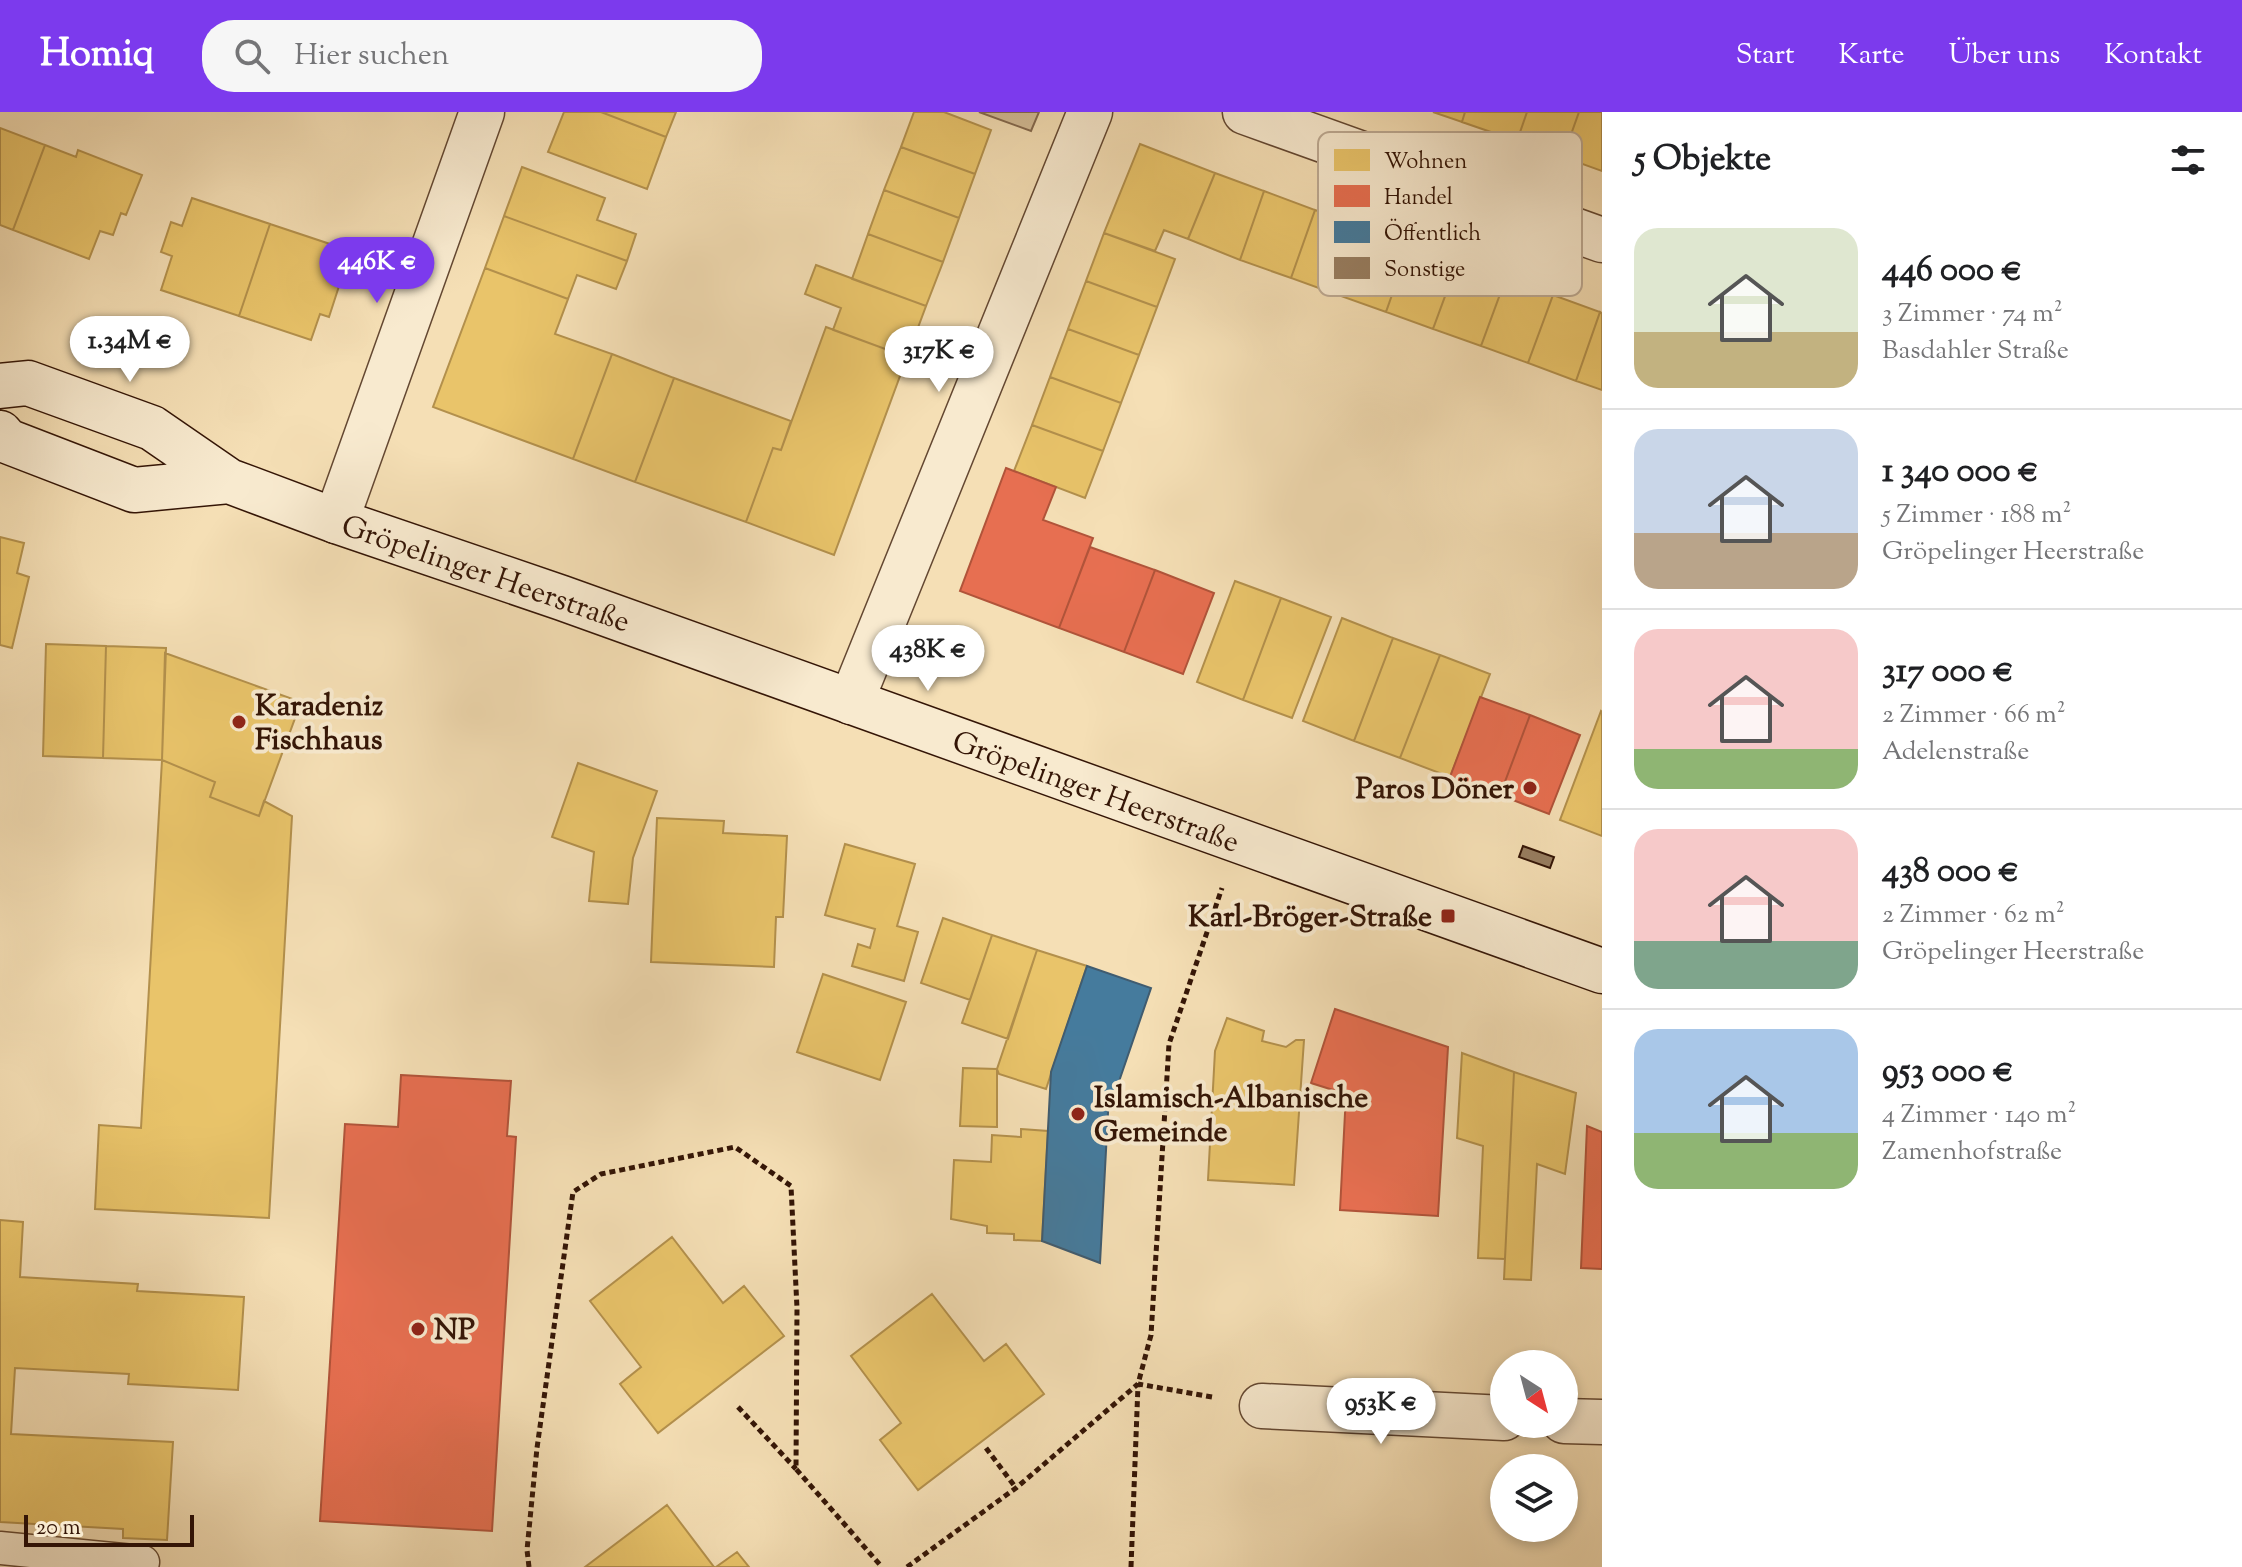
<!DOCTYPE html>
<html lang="de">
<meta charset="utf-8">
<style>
body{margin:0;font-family:"Sorts Mill Goudy",serif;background:#f6f6f6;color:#202124;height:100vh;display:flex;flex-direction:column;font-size:30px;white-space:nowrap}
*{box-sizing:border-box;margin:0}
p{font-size:26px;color:#757577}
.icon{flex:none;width:44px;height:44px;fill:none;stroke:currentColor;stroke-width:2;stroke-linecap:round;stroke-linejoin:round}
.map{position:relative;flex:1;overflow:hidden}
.drawer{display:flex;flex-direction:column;background:#fff;width:640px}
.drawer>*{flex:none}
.needle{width:52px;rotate:144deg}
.tools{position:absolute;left:1490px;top:1238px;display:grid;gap:16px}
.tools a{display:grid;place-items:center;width:88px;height:88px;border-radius:50%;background:#fff;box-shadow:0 4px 12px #0003;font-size:40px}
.scale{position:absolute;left:24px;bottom:20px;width:170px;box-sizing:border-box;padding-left:8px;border:4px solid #341506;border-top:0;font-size:22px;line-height:28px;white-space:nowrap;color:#341506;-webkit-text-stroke:6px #f8eacf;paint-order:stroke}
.price{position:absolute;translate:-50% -68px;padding:0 18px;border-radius:28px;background:#fff;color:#222;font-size:26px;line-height:52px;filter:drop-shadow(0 2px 4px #0008)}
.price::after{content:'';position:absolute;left:50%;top:48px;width:24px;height:18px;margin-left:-12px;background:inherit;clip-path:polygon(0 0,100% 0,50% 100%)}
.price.selected{background:#7c3aed;color:#fff}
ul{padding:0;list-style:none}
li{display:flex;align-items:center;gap:24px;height:200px;padding:0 32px}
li+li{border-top:2px solid #e0e0e0}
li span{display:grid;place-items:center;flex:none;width:224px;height:160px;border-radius:24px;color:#555}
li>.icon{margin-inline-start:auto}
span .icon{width:96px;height:96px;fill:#fffc;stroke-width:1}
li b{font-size:34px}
h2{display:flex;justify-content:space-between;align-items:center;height:96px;padding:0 32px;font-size:34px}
header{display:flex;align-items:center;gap:48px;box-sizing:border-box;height:112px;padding:0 40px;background:#7c3aed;color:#fff}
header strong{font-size:38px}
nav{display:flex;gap:44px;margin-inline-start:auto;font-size:28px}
.search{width:560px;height:72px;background:#f6f6f6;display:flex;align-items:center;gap:20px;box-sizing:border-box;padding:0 28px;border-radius:32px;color:#757577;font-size:30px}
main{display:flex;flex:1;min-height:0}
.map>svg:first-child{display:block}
</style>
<header>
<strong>Homiq</strong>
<div class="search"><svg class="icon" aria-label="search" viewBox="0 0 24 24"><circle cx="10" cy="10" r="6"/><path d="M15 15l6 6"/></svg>Hier suchen</div>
<nav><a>Start</a><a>Karte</a><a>Über uns</a><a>Kontakt</a></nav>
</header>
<main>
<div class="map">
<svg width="1602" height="1455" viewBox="0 0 1602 1455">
<rect width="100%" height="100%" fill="#f5dfb5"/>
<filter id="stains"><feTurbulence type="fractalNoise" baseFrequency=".0025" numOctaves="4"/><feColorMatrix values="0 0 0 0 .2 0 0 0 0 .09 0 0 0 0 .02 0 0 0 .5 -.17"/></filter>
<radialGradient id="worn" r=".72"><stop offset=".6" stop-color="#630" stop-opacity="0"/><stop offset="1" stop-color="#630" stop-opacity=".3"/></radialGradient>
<path fill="#d4bd97" stroke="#84694e" stroke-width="2" d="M 979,0 L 1039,0 L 1031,19 Z"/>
<path fill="#e9c46a" stroke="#b3904c" stroke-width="2" d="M 564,0 L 601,0 L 666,25 L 647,77 L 548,40 Z
M 601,0 L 676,0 L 666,25 Z
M 914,0 L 944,0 L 991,18 L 975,62 L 901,35 Z
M 1433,0 L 1465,0 L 1462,10 Z
M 1465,0 L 1527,0 L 1517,29 L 1462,10 Z
M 1527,0 L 1579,0 L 1563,45 L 1517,29 Z
M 1579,0 L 1602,0 L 1602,59 L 1563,45 Z
M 0,16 L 45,33 L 13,118 L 0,113 Z
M 1140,32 L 1215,61 L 1188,127 L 1164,118 L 1155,139 L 1104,121 Z
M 45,33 L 76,45 L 78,38 L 142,63 L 126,103 L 121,101 L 113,123 L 100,119 L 89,147 L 13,118 Z
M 901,35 L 975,62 L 959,106 L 884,78 Z
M 522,55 L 605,86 L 597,108 L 636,122 L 627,149 L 504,104 Z
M 1215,61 L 1264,79 L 1240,148 L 1188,127 Z
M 884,78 L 959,106 L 943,150 L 868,122 Z
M 1264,79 L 1315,98 L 1291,166 L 1240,148 Z
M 192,86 L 270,112 L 239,204 L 161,178 L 172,144 L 161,140 L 171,110 L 182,114 Z
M 1315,98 L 1363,114 L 1338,183 L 1291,166 Z
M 504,104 L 627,149 L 616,177 L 577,163 L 568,187 L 485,156 Z
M 270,112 L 342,136 L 332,168 L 340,171 L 329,205 L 320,202 L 311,228 L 239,204 Z
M 1363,114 L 1410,132 L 1386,200 L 1338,183 Z
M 1104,121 L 1175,147 L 1157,195 L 1086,169 Z
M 868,122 L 943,150 L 926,194 L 852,167 Z
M 1410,132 L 1458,149 L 1433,217 L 1386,200 Z
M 1458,149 L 1506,166 L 1481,234 L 1433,217 Z
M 816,153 L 926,194 L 907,245 L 833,218 L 841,196 L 805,182 Z
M 485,156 L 568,187 L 555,222 L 612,242 L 573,347 L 433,295 Z
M 1506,166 L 1553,183 L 1528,251 L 1481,234 Z
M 1086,169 L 1157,195 L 1139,243 L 1068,217 Z
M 1553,183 L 1600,200 L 1576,269 L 1528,251 Z
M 1600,200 L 1602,201 L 1602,278 L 1576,269 Z
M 826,215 L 907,245 L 834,443 L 746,410 L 773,336 L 781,338 Z
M 1068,217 L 1139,243 L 1121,291 L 1050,265 Z
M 612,242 L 674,266 L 635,370 L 573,347 Z
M 1050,265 L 1121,291 L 1103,339 L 1032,313 Z
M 674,266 L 791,309 L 781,338 L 773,336 L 746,410 L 635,370 Z
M 1032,313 L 1103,339 L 1085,386 L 1014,359 Z
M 0,425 L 24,431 L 17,461 L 29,465 L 12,536 L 0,533 Z
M 1235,469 L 1281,486 L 1243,588 L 1197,570 Z
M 1281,486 L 1331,505 L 1292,606 L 1243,588 Z
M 1342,506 L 1393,526 L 1354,629 L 1303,609 Z
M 1393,526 L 1440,543 L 1400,646 L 1354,629 Z
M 46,532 L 106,534 L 103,646 L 43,644 Z
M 106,534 L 166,536 L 162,648 L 103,646 Z
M 165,541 L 301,590 L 259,704 L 210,685 L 215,670 L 162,648 Z
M 1440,543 L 1490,562 L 1450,665 L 1400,646 Z
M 1601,599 L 1602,600 L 1602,724 L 1560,708 Z
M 162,648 L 215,670 L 210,685 L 259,704 L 264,689 L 292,704 L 269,1106 L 95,1097 L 99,1013 L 141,1016 Z
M 578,651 L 657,679 L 633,746 L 628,792 L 589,789 L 594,740 L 552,725 Z
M 657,706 L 724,709 L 723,721 L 787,724 L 783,805 L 776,805 L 774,855 L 651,850 Z
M 845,732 L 915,752 L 897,814 L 918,820 L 904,869 L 852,854 L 858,832 L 870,836 L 875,817 L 825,803 Z
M 943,806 L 992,823 L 970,888 L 921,871 Z
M 992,823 L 1037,838 L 1008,927 L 962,911 Z
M 1037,838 L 1087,854 L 1046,977 L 999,962 L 997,957 Z
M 823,862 L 906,890 L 880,968 L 797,940 Z
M 1227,906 L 1264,919 L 1262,929 L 1286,935 L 1296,928 L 1304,928 L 1294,1073 L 1208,1068 L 1215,939 Z
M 1462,941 L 1514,960 L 1505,1147 L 1478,1146 L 1483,1034 L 1457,1026 Z
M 963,956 L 997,957 L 997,1015 L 960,1014 Z
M 1514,960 L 1576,981 L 1565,1062 L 1537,1052 L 1531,1168 L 1504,1167 Z
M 1021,1017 L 1048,1019 L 1042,1129 L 1014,1128 L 1014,1122 L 987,1121 L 987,1114 L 951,1107 L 954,1048 L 991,1050 L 992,1023 L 1021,1025 Z
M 0,1108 L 23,1110 L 20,1165 L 138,1172 L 137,1179 L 244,1185 L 238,1278 L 128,1272 L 129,1262 L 15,1256 L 11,1322 L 173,1330 L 167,1428 L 123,1426 L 123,1417 L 0,1410 Z
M 672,1125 L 723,1191 L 744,1174 L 784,1224 L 658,1321 L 620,1272 L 641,1255 L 590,1189 Z
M 932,1182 L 984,1249 L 1006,1232 L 1044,1282 L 918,1378 L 880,1328 L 901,1311 L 851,1244 Z
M 667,1393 L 714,1455 L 585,1455 Z
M 737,1440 L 749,1455 L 716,1455 Z"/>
<path fill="#e76f51" stroke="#b1543a" stroke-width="2" d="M 1006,356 L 1056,375 L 1043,408 L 1093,426 L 1059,516 L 960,479 Z
M 1090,435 L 1155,458 L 1124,540 L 1059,516 Z
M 1155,458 L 1214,481 L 1183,562 L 1124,540 Z
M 1480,585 L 1530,603 L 1500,683 L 1450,665 Z
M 1530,603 L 1580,623 L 1549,702 L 1500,683 Z
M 1335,897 L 1448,935 L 1438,1104 L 1340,1098 L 1346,982 L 1311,971 Z
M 401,963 L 511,969 L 507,1024 L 516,1025 L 492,1419 L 320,1409 L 345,1012 L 398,1015 Z
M 1587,1014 L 1602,1020 L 1602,1157 L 1581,1156 Z"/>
<path fill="#457b9d" stroke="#405c70" stroke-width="2" d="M 1087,854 L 1151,876 L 1114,984 L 1109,982 L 1100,1151 L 1042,1129 L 1051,960 Z"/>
<path fill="#987e61" stroke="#341506" stroke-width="2" d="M 1523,734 L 1554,745 L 1550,756 L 1519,745 Z"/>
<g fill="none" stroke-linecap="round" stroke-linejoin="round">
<g stroke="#644832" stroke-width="35">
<path id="lane" d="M 0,1436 L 143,1450"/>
</g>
<g stroke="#644832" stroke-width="47">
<path id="street" d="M 1245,0 L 1602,128
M 336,409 L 482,0
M 851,590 L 1090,0
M 1262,1294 L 1504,1306
M 1564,1309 L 1602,1310"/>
</g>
<g stroke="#341506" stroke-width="47">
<path id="secondary" d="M 0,274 L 28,271 L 152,316 L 229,369 L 336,409 L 562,486 L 1602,859
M 0,321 L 7,329 L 134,378 L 229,369"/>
</g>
<path stroke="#341506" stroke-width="5" stroke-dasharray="6 4" stroke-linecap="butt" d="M 1212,1285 L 1138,1272 L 1151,1223 L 1169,932 L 1222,776
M 738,1295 L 796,1357
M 986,1336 L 1016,1376
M 529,1455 L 527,1438 L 537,1336 L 573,1080 L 601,1062 L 735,1035 L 791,1074 L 797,1196 L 796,1357 L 882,1455
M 907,1455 L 1016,1376 L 1138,1272
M 1131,1455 L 1138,1273"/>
<use href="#lane" stroke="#f8eacf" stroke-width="32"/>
<use href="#street" stroke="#f8eacf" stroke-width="44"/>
<use href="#secondary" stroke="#f8eacf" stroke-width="44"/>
</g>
<g fill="#8f2418" stroke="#f8eacf" stroke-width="3">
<circle cx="239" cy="610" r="8"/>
<circle cx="1530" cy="676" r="8"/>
<rect x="1440" y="796" width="16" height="16" rx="4"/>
<circle cx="1078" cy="1002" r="8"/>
<circle cx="418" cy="1217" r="8"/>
</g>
<g text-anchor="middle" stroke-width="8" stroke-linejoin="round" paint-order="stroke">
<g font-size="30" fill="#341506" stroke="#f8eacf">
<text transform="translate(486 461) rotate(19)" y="10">Gröpelinger Heerstraße</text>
<text transform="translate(1096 679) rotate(20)" y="10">Gröpelinger Heerstraße</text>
</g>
<g font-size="30" font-weight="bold" fill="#341506" stroke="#f8eacf" text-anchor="start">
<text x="255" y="603">Karadeniz<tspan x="255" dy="34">Fischhaus</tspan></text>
<text x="1514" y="686" text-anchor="end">Paros Döner</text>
<text x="1432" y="814" text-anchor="end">Karl-Bröger-Straße</text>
<text x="1094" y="995">Islamisch-Albanische<tspan x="1094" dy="34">Gemeinde</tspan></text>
<text x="434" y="1227">NP</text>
</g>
</g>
<rect x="1318" y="20" width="264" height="164" rx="12" fill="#f8eacf" stroke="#bdaa93" stroke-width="2"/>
<rect x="1334" y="37" width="36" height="22" fill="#e9c46a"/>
<rect x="1334" y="73" width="36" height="22" fill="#e76f51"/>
<rect x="1334" y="109" width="36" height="22" fill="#457b9d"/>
<rect x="1334" y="145" width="36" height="22" fill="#987e61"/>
<g font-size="22" fill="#341506">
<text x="1384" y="56">Wohnen</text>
<text x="1384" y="92">Handel</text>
<text x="1384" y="128">Öffentlich</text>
<text x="1384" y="164">Sonstige</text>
</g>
<rect width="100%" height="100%" filter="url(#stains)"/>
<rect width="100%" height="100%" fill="url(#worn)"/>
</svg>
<div class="tools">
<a><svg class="needle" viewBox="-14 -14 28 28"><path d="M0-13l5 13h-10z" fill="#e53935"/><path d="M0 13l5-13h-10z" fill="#757577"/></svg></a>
<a><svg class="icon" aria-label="layers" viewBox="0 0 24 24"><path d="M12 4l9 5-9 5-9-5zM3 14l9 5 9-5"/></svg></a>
</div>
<div class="scale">20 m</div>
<b class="price selected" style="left:377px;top:193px">446K €</b>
<b class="price" style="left:130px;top:272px">1.34M €</b>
<b class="price" style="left:939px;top:282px">317K €</b>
<b class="price" style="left:928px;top:581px">438K €</b>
<b class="price" style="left:1381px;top:1334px">953K €</b>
</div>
<section class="drawer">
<h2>5 Objekte<svg class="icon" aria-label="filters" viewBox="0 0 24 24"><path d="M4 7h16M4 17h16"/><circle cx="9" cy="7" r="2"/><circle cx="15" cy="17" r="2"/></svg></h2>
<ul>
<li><span style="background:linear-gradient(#dfe7d0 65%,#c2b280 0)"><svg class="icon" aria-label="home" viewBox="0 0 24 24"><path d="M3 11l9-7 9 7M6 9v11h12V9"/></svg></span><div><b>446 000 €</b><p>3 Zimmer · 74 m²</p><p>Basdahler Straße</p></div></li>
<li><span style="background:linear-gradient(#c9d6e8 65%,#b9a48a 0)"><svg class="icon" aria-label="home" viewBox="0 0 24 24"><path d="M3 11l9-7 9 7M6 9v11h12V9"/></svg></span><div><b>1 340 000 €</b><p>5 Zimmer · 188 m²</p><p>Gröpelinger Heerstraße</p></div></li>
<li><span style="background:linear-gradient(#f6c9c9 75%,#8fb573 0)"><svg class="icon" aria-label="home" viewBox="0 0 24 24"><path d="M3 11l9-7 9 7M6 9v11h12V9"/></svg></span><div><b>317 000 €</b><p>2 Zimmer · 66 m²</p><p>Adelenstraße</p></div></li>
<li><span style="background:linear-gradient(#f6c9c9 70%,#7fa58c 0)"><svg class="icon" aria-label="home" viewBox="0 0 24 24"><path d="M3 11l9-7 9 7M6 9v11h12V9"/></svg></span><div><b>438 000 €</b><p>2 Zimmer · 62 m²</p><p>Gröpelinger Heerstraße</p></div></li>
<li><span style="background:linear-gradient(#a9c7e8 65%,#8fb573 0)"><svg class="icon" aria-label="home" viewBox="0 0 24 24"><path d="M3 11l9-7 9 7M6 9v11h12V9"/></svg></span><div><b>953 000 €</b><p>4 Zimmer · 140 m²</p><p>Zamenhofstraße</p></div></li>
</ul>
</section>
</main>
